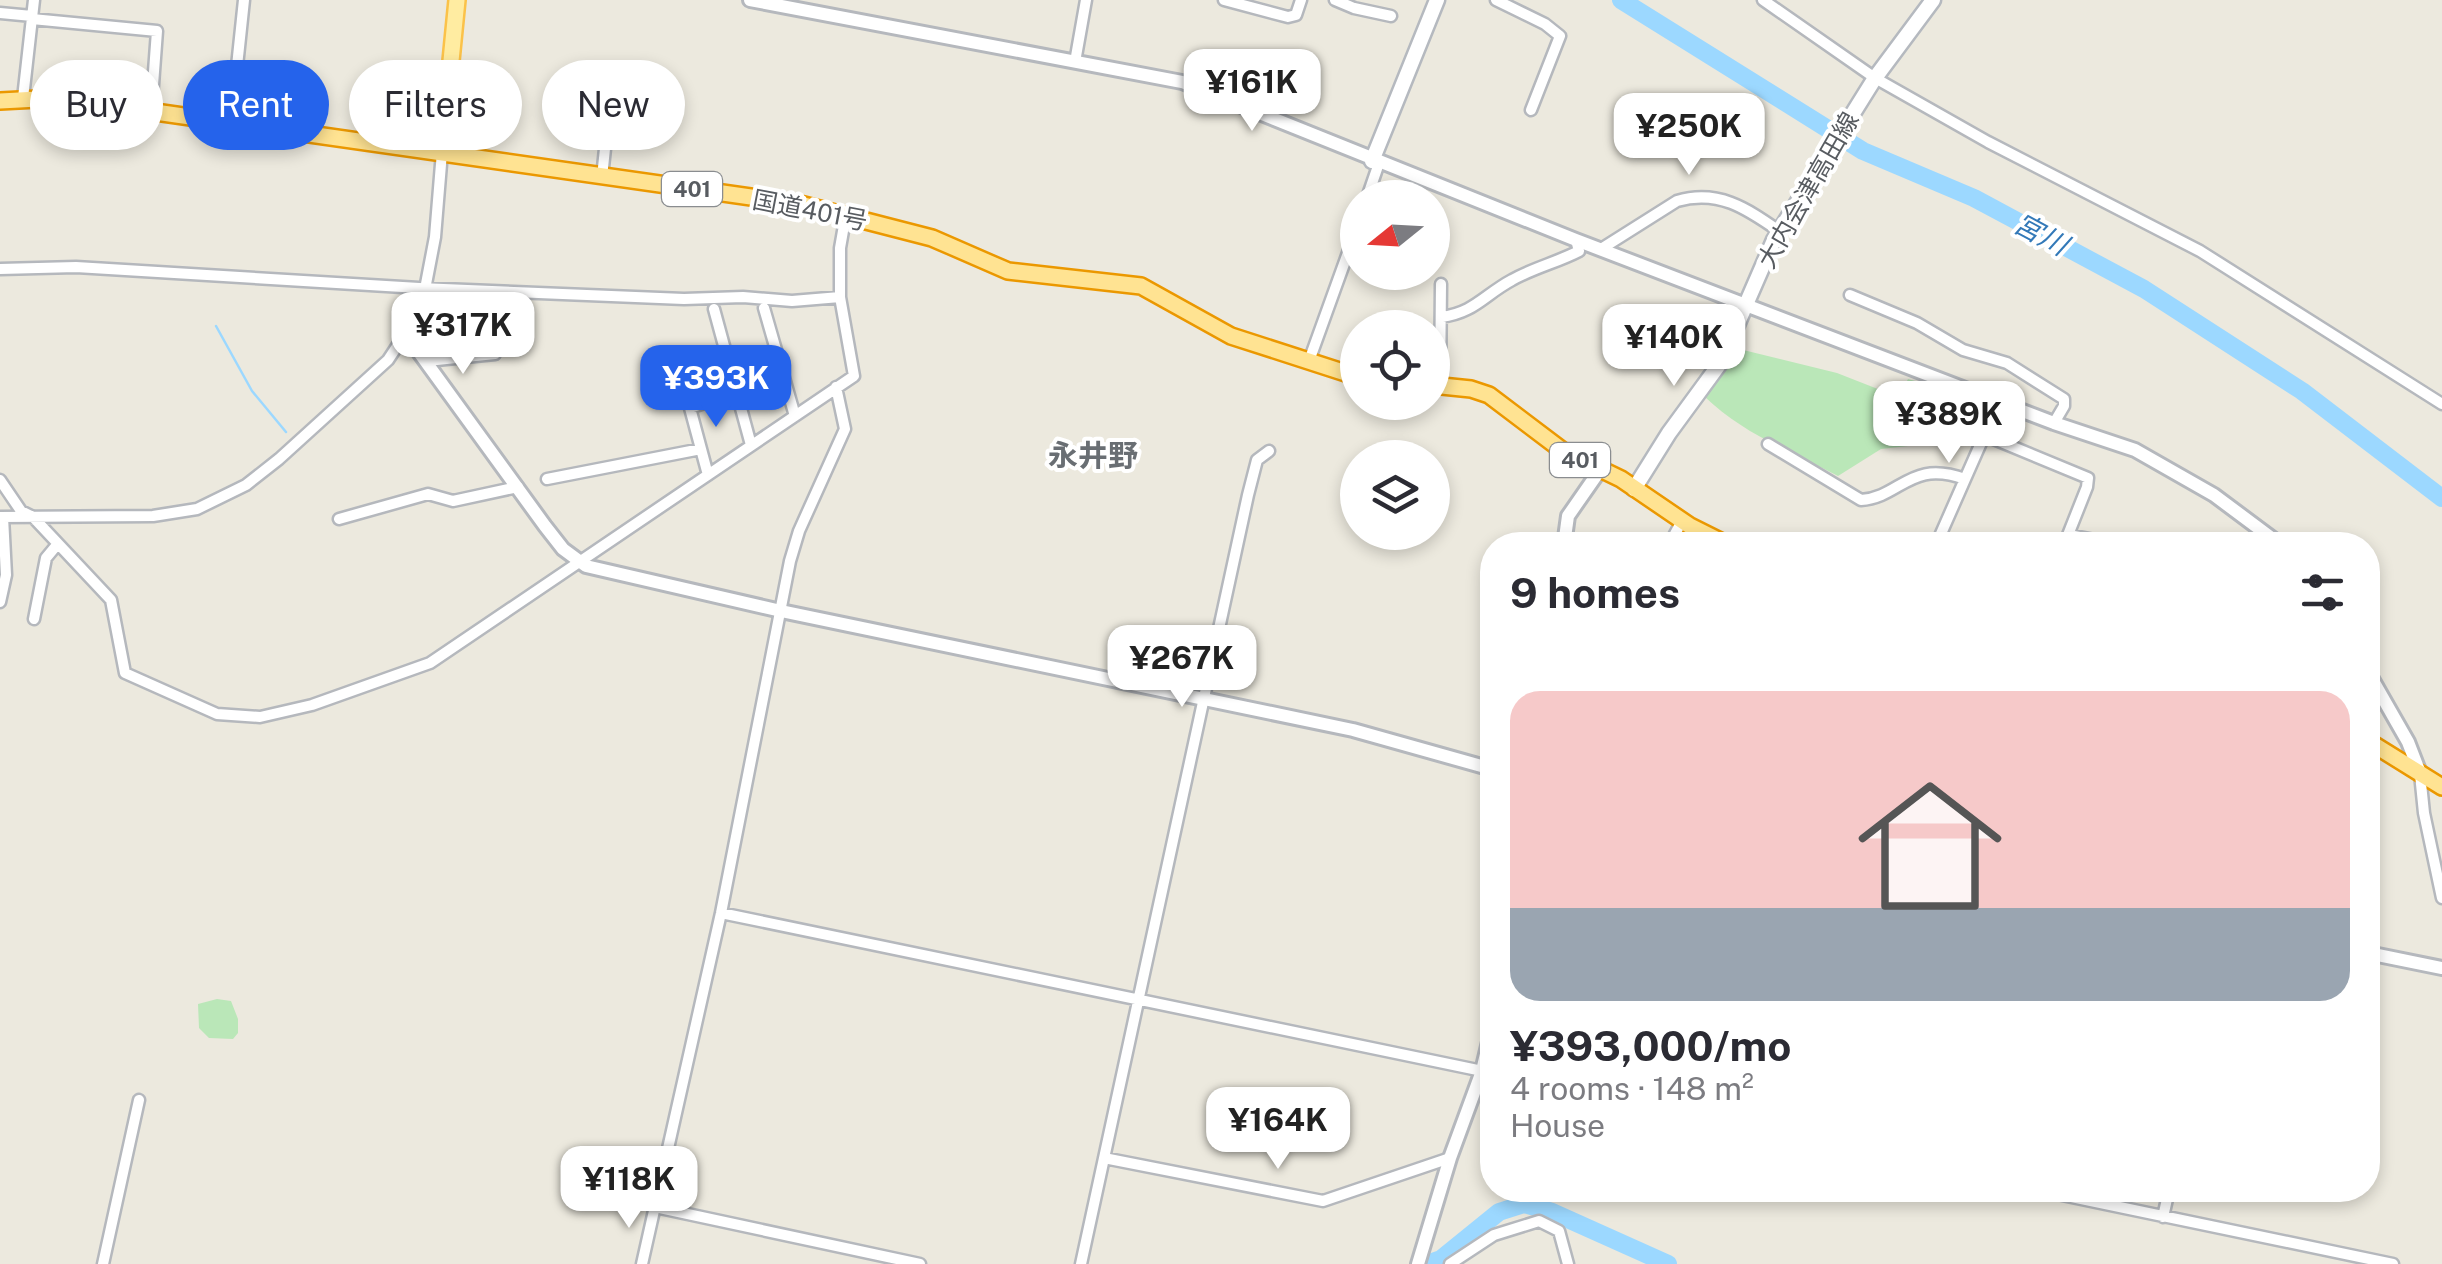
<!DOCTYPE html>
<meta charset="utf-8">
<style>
body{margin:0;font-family:"Public Sans","Noto Sans JP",sans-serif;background:#f7f7f7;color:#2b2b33;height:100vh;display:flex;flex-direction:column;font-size:38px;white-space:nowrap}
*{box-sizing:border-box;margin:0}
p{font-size:32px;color:#7c7c81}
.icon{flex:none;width:55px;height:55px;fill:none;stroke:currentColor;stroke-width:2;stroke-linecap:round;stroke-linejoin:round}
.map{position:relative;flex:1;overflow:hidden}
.sheet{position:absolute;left:1480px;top:532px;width:900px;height:670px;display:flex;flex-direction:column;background:#fff;border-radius:40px;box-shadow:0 5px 15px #0003}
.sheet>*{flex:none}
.hud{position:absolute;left:30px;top:60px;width:950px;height:90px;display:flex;gap:20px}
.needle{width:65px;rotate:252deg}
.tools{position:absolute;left:1340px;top:180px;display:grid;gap:20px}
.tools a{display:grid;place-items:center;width:110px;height:110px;border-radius:50%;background:#fff;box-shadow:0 5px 15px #0003;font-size:50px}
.price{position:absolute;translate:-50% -85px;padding:0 22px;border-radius:20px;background:#fff;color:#222;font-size:32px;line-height:65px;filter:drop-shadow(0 2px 5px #0008)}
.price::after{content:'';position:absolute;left:50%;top:60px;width:30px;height:22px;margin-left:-15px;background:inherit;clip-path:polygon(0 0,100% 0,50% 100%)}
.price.current{background:#2563eb;color:#fff}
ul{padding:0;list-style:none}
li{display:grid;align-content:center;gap:20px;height:530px;padding:0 30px}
li span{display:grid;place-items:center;height:310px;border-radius:30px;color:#555}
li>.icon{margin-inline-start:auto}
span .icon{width:180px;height:180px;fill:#fffc;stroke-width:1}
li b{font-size:42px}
h2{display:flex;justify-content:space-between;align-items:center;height:120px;padding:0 30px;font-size:42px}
.pill{padding:0 35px;border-radius:45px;background:#fff;box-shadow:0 5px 15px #0003;font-size:35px;line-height:90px}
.pill.current{background:#2563eb;color:#fff}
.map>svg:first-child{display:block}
</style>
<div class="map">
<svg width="2442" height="1264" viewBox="0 0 2442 1264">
<rect width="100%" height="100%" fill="#ece9de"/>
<path fill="#bae7b8" d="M 1731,347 L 1837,373 L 1888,393 L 1901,393 L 1908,379 L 1922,383 L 1913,401 L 1927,414 L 1908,446 L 1881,449 L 1838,476 C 1793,453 1742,433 1705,397 Z
M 217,999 L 231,1001 L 238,1019 L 238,1033 L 233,1039 L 209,1038 L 199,1028 L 198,1004 Z"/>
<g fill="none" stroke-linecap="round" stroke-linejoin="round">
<path stroke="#9cd8ff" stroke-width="2.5" d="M 216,326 L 252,391 L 286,432"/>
<path stroke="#9cd8ff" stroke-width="18" d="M 1621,0 L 1863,151 L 1974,198 L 2144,289 L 2302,391 L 2442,498
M 1427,1264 L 1441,1259 L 1499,1212 L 1524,1204 L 1552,1212 L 1668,1264"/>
<g stroke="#b5b8bd" stroke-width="15">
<path id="minor" d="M 1224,0 L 1288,17 L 1296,15 L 1301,0
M 1335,0 L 1354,8 L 1391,16
M 1496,0 L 1545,24 L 1560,36 L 1531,110
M 1763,0 L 1875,78 L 1988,142 L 2200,251 L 2442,404
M 0,13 L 32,16
M 32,19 L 157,31 L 151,112
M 1075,62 L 1086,0
M 23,98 L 34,0
M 231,123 L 244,0
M 602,177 L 611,92
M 1367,198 L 1379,163
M 1601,249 L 1677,201 C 1718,189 1746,208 1779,231
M 0,269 L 76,267 L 419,288 L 684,299 L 743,297 L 792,301 L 840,297
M 1850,295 L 1917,323 L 1963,350 L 2007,363 L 2064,399 L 2064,406 L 2054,423
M 764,308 L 795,416
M 714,309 L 751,445
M 1441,317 C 1474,313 1484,295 1512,280 C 1533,268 1558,262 1579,251 L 1576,240
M 427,361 L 495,354
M 1309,361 L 1358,225
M 1440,386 L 1441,284
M 1984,435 L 2088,478 L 2087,487 L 2064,545
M 1768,444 L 1861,500 C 1901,497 1910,459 1965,479
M 708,475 L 690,408 L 737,392
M 547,479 L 701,449
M 0,480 L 21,511 L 33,517 L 111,600 L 125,673 L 217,714 L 260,717 L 312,705 L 430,663 L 854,376 L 840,297 L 840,248 L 846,214
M 0,517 L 153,516 L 197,509 L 246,485 L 279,459 L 388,360 L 421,310 L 435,237 L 442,152
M 339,519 L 428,494 L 453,501 L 518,487
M 2069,535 L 2121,545
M 1669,545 L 1682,521
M 1936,545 L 1999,402
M 0,602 L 6,575 L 3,517
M 34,619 L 46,558 L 56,546
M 2420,774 L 2424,813 L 2442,898
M 721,913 L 1492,1073
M 1104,1158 L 1323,1201 L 1450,1158
M 2038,1190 L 2393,1264
M 655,1207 L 920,1264
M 2163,1217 L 2169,1190
M 103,1264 L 139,1100
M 642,1264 L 721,913 L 790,561 L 799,531 L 845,429 L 836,387
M 1081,1264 L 1248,495 L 1257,460 L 1269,451
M 1450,1264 L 1494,1235 L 1539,1221 L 1559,1231 L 1568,1264"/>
</g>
<g stroke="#b5b8bd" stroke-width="18">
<path id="tertiary" d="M 750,0 L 1182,82 L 1576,240 L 2054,423 L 2135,450 L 2214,495 L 2281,545
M 405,333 L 545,526 L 563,549 L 586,566 L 781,611 L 1353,730 L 1492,769
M 1564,545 L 1568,516 L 1600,470
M 2368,672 L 2408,742 L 2420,773
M 2368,953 L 2442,968
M 1418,1264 L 1450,1158 L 1482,1071 L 1492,1029"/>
</g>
<g stroke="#b5b9bf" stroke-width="19">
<path id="secondary" d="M 1372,161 L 1437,0
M 1634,489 L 1669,433 L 1721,362 L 1774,240 L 1875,78 L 1933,0"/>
</g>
<g stroke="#fbc249" stroke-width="20">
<path id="primary" d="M 442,152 L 457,0"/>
</g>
<g stroke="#eb9800" stroke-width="20">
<path id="trunk" d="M 0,101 L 57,98 L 800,204 L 932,238 L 1008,271 L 1141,286 L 1231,336 L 1358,377
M 1432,385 L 1471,389 L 1489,395 L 1563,451 L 1621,479 L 1690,526 L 1728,545
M 2368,741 L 2442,787"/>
</g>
<use href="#minor" stroke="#fff" stroke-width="10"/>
<use href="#tertiary" stroke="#fff" stroke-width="12"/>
<use href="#secondary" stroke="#fff" stroke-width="14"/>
<use href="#primary" stroke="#ffeca1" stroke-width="15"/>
<use href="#trunk" stroke="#ffe392" stroke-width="15"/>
</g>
<g text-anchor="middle" stroke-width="8" stroke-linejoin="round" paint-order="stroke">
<g fill="#fff" stroke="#8a8d90" stroke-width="2.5">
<rect x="662" y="172" width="60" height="34" rx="8"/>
<rect x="1550" y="443" width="60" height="34" rx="8"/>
</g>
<g font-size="22" font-weight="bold" fill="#585c61">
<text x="692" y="197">401</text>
<text x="1580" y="468">401</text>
</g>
<g font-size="25" fill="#585c61" stroke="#fff">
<text transform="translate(1808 190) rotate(-60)" y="9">大内会津高田線</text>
<text transform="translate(810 210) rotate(11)" y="9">国道401号</text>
</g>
<g font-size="28" font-style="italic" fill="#3379b8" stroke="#fff">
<text transform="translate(2041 234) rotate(28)" y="10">宮川</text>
</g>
<g font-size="30" font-weight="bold" fill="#696e73" stroke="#fff">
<text x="1093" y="466">永井野</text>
</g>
</g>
</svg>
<div class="tools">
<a><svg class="needle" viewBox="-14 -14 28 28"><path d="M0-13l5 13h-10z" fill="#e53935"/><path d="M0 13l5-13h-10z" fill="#7c7c81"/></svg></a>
<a><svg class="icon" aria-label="locate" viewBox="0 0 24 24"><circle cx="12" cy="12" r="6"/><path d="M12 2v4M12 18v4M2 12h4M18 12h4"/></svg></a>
<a><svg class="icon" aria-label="layers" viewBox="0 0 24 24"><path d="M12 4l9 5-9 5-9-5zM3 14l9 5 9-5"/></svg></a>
</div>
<b class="price" style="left:1252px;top:134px">¥161K</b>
<b class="price" style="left:1689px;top:178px">¥250K</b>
<b class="price" style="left:463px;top:377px">¥317K</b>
<b class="price" style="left:1674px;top:389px">¥140K</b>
<b class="price current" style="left:716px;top:430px">¥393K</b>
<b class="price" style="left:1949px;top:466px">¥389K</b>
<b class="price" style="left:1182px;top:710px">¥267K</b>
<b class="price" style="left:1278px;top:1172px">¥164K</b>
<b class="price" style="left:629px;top:1231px">¥118K</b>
<div class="hud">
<a class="pill">Buy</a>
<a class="pill current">Rent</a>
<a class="pill">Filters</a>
<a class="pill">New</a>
</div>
<section class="sheet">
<h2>9 homes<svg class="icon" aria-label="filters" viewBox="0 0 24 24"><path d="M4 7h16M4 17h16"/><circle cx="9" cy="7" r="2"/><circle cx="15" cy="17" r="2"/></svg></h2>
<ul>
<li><span style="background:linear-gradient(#f6c9c9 70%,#9aa5b1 0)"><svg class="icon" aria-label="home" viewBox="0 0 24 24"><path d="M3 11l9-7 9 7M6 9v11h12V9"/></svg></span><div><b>¥393,000/mo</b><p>4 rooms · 148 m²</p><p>House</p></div></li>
</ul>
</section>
</div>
